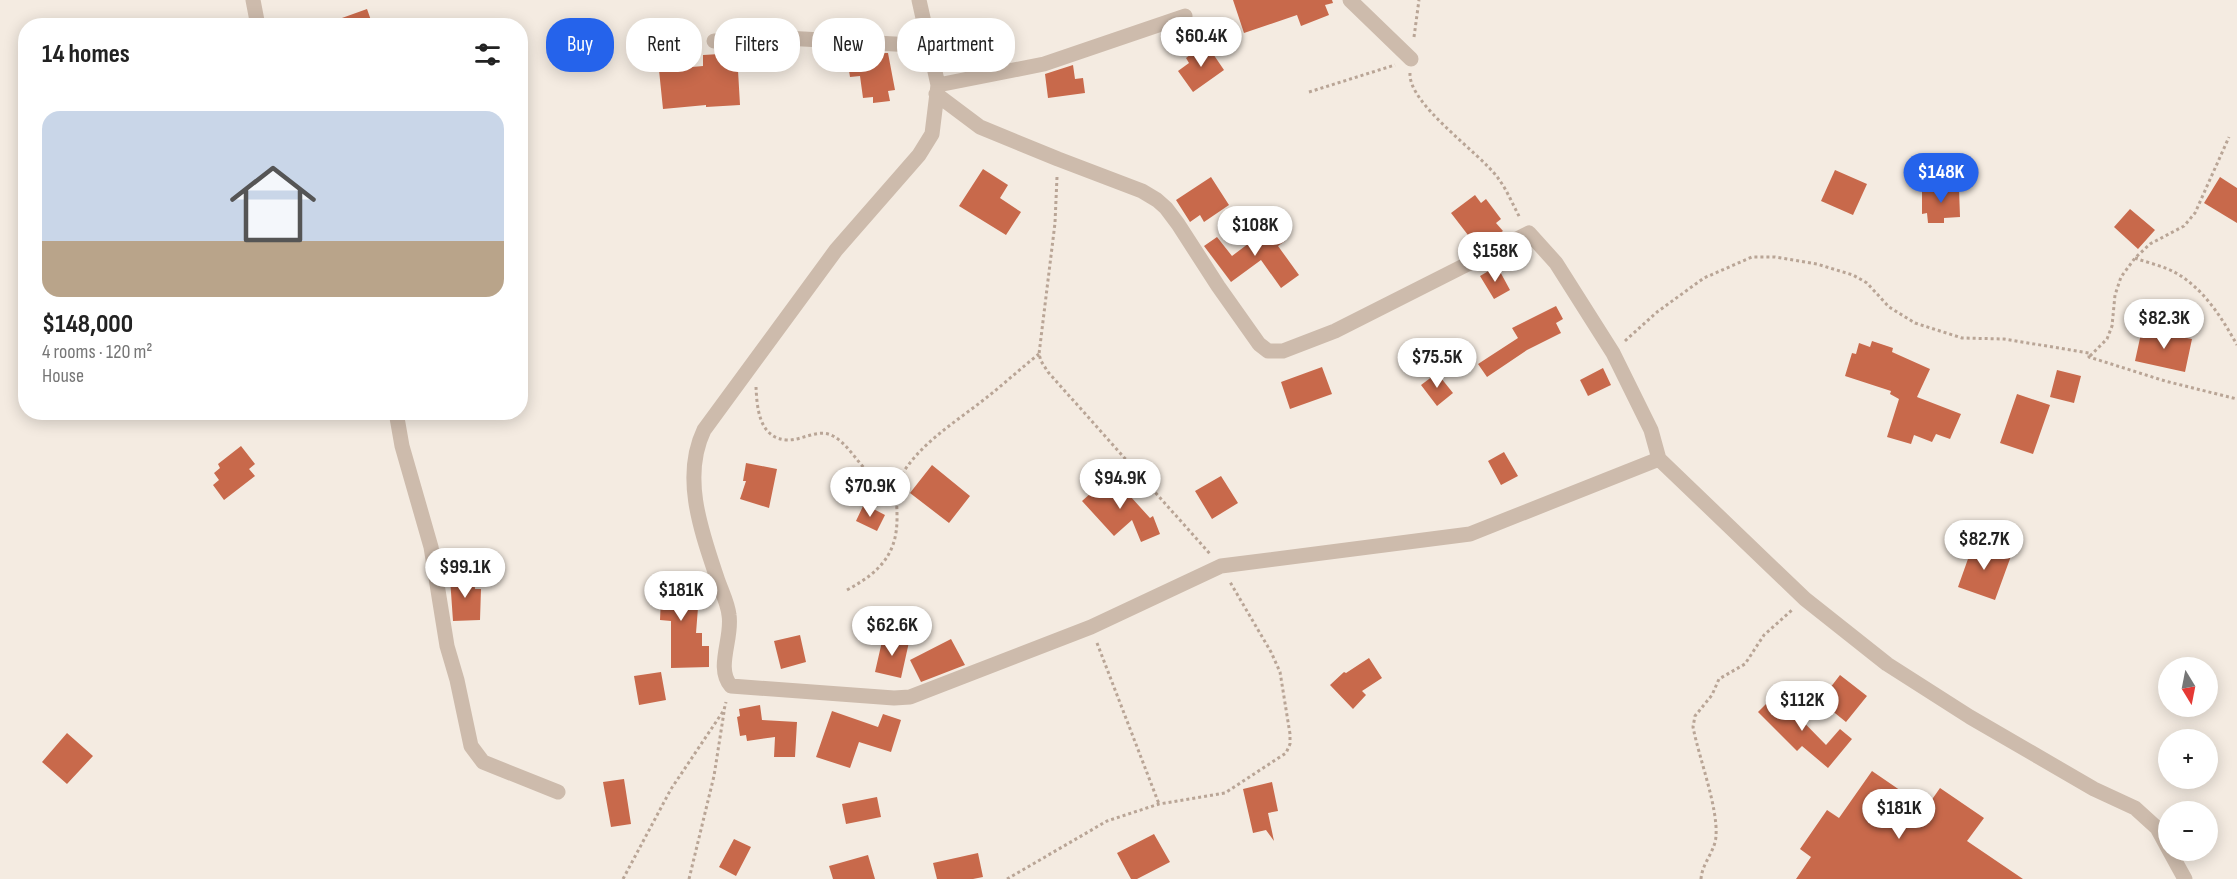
<!DOCTYPE html>
<meta charset="utf-8">
<style>
body{margin:0;font-family:"Sofia Sans Condensed",sans-serif;background:#f2f2f2;color:#222;height:100vh;display:flex;flex-direction:column;font-size:22px;white-space:nowrap}
*{box-sizing:border-box;margin:0}
p{font-size:20px;color:#767676}
.icon{flex:none;width:33px;height:33px;fill:none;stroke:currentColor;stroke-width:2;stroke-linecap:round;stroke-linejoin:round}
.map{position:relative;flex:1;overflow:hidden}
.drawer{position:absolute;left:18px;top:18px;width:510px;height:402px;display:flex;flex-direction:column;background:#fff;border-radius:24px;box-shadow:0 3px 15px #0003}
.drawer>*{flex:none}
.guide{position:absolute;left:546px;top:18px;width:570px;height:54px;display:flex;gap:12px}
.needle{width:39px;rotate:170deg}
.controls{position:absolute;left:2158px;top:657px;display:grid;gap:12px}
.controls a{display:grid;place-items:center;width:60px;height:60px;border-radius:50%;background:#fff;box-shadow:0 3px 15px #0003;font-size:30px}
.price{position:absolute;translate:-50% -51px;padding:0 14px;border-radius:21px;background:#fff;color:#222;font-size:20px;line-height:39px;filter:drop-shadow(0 2px 3px #0008)}
.price::after{content:'';position:absolute;left:50%;top:36px;width:18px;height:14px;margin-left:-9px;background:inherit;clip-path:polygon(0 0,100% 0,50% 100%)}
.price.current{background:#2563eb;color:#fff}
ul{padding:0;list-style:none}
li{display:grid;align-content:center;gap:12px;height:318px;padding:0 24px}
li+li{border-top:2px solid #e0e0e0}
li span{display:grid;place-items:center;height:186px;border-radius:18px;color:#555}
li>.icon{margin-inline-start:auto}
span .icon{width:108px;height:108px;fill:#fffc;stroke-width:1}
li b{font-size:26px}
h2{display:flex;justify-content:space-between;align-items:center;height:72px;padding:0 24px;font-size:26px}
.tag{padding:0 21px;border-radius:24px;background:#fff;box-shadow:0 3px 15px #0003;font-size:21px;line-height:54px}
.tag.current{background:#2563eb;color:#fff}
.map>svg:first-child{display:block}
</style>
<div class="map">
<svg width="2237" height="879" viewBox="0 0 2237 879">
<rect width="100%" height="100%" fill="#f4ebe1"/>
<path fill="#c8694b" d="M 1233,0 L 1332,0 L 1333,3 L 1325,5 L 1329,15 L 1301,26 L 1297,15 L 1244,33 Z
M 367,9 L 373,26 L 328,26 L 328,23 Z
M 1207,45 L 1224,70 L 1193,92 L 1178,71 L 1189,63 L 1186,58 L 1199,48 L 1201,50 Z
M 737,53 L 740,105 L 706,107 L 706,105 L 663,109 L 659,70 L 703,66 L 703,55 Z
M 883,53 L 888,53 L 895,90 L 888,91 L 890,101 L 873,103 L 873,97 L 863,98 L 860,76 L 850,77 L 847,58 Z
M 1073,65 L 1075,79 L 1083,78 L 1085,93 L 1048,98 L 1045,74 Z
M 983,169 L 1008,185 L 1000,198 L 1021,212 L 1006,235 L 959,206 Z
M 1835,170 L 1867,184 L 1853,215 L 1821,201 Z
M 1211,177 L 1229,205 L 1204,222 L 1200,215 L 1190,222 L 1176,200 Z
M 2220,177 L 2237,188 L 2237,223 L 2204,203 Z
M 1959,188 L 1960,217 L 1944,218 L 1944,223 L 1928,223 L 1927,213 L 1922,214 L 1922,189 Z
M 1475,195 L 1481,203 L 1486,199 L 1501,219 L 1496,223 L 1503,231 L 1478,248 L 1451,213 Z
M 2130,209 L 2155,230 L 2138,249 L 2114,227 Z
M 1273,225 L 1285,241 L 1278,246 L 1299,275 L 1281,288 L 1261,260 L 1231,282 L 1204,246 L 1217,237 L 1232,256 Z
M 1497,266 L 1510,290 L 1494,299 L 1480,276 Z
M 1556,306 L 1563,319 L 1556,323 L 1561,333 L 1527,350 L 1487,377 L 1478,364 L 1518,338 L 1512,328 Z
M 2142,329 L 2192,339 L 2185,372 L 2135,361 Z
M 1872,341 L 1893,348 L 1892,352 L 1930,369 L 1917,397 L 1961,414 L 1950,439 L 1936,434 L 1932,442 L 1914,435 L 1911,444 L 1887,437 L 1899,399 L 1890,394 L 1891,391 L 1845,376 L 1852,353 L 1856,354 L 1859,343 L 1870,347 Z
M 1322,367 L 1332,394 L 1290,409 L 1281,382 Z
M 1603,368 L 1611,385 L 1588,396 L 1580,380 Z
M 2057,370 L 2081,376 L 2074,403 L 2050,397 Z
M 1437,373 L 1453,393 L 1437,406 L 1421,385 Z
M 2017,394 L 2050,405 L 2033,454 L 2000,443 Z
M 241,446 L 255,464 L 249,469 L 255,476 L 224,500 L 213,485 L 219,480 L 214,473 L 220,468 L 218,464 Z
M 1504,452 L 1518,476 L 1501,485 L 1488,461 Z
M 746,463 L 777,469 L 769,508 L 740,499 L 746,481 L 743,481 Z
M 932,465 L 970,496 L 949,523 L 910,493 Z
M 1111,475 L 1150,518 L 1153,516 L 1160,534 L 1141,542 L 1132,520 L 1114,536 L 1082,501 Z
M 1221,476 L 1238,503 L 1212,519 L 1195,491 Z
M 864,504 L 885,515 L 877,531 L 856,521 Z
M 1974,542 L 2011,556 L 1995,600 L 1958,587 Z
M 652,575 L 679,577 L 679,583 L 687,583 L 686,595 L 699,595 L 696,633 L 702,633 L 702,646 L 709,646 L 709,667 L 671,668 L 671,621 L 660,620 L 661,597 L 650,597 Z
M 474,576 L 475,589 L 481,589 L 480,620 L 453,621 L 450,578 Z
M 800,635 L 806,662 L 781,669 L 774,641 Z
M 883,637 L 909,642 L 901,678 L 875,672 Z
M 951,639 L 965,665 L 921,682 L 910,660 Z
M 1369,658 L 1382,678 L 1362,691 L 1366,695 L 1353,709 L 1330,685 L 1344,672 L 1346,673 Z
M 661,672 L 666,700 L 639,705 L 634,676 Z
M 1840,675 L 1867,696 L 1846,722 L 1820,701 Z
M 1776,694 L 1826,745 L 1840,729 L 1852,739 L 1828,768 L 1802,746 L 1797,751 L 1758,712 Z
M 760,705 L 762,720 L 797,722 L 795,757 L 774,757 L 775,737 L 747,741 L 746,735 L 740,736 L 737,717 L 740,716 L 739,709 Z
M 832,711 L 878,727 L 883,714 L 901,720 L 891,752 L 859,742 L 850,768 L 816,757 Z
M 67,733 L 93,756 L 67,784 L 42,762 Z
M 1872,771 L 1926,808 L 1940,788 L 1984,818 L 1967,841 L 2023,879 L 1796,879 L 1811,857 L 1800,849 L 1827,810 L 1839,818 Z
M 624,779 L 631,824 L 611,827 L 603,782 Z
M 1272,782 L 1278,811 L 1268,813 L 1274,841 L 1266,830 L 1253,833 L 1243,789 Z
M 877,797 L 881,817 L 846,824 L 842,804 Z
M 1154,834 L 1170,862 L 1137,879 L 1131,879 L 1117,853 Z
M 734,839 L 751,847 L 736,876 L 719,867 Z
M 978,853 L 983,877 L 973,879 L 937,879 L 933,863 Z
M 868,855 L 875,879 L 833,879 L 829,866 Z"/>
<g fill="none" stroke-linecap="round" stroke-linejoin="round">
<path stroke="#b9a596" stroke-width="3" stroke-dasharray="3 3" stroke-linecap="butt" d="M 1414,37 L 1419,0
M 1410,73 C 1408,104 1479,152 1498,178 C 1507,190 1513,205 1520,218
M 1309,92 L 1395,65
M 1057,177 L 1055,223 L 1039,354 L 1041,361 L 1048,372 L 1211,555
M 2135,258 C 2148,263 2164,266 2176,273 C 2204,289 2222,318 2237,345
M 1625,341 L 1657,312 L 1704,278 L 1752,257 L 1775,257 L 1817,264 L 1853,275 L 1867,283 L 1889,307 L 1915,323 L 1962,338 L 2004,339 L 2089,353 L 2089,357 L 2165,381 L 2237,399
M 2090,356 L 2107,339 L 2112,326 L 2115,295 L 2121,277 L 2135,258 L 2150,244 L 2184,226 L 2195,213 L 2229,137
M 756,387 C 757,408 759,439 788,440 C 803,440 819,428 833,436 C 847,443 857,462 869,473 C 877,480 886,486 895,492
M 847,590 C 880,572 898,554 897,515 C 897,496 893,489 904,471 C 925,440 957,421 986,398 C 1004,384 1021,368 1039,354
M 1097,643 L 1159,804
M 623,879 L 671,789 L 724,710 L 726,702
M 689,879 L 714,776 L 724,712
M 1007,879 L 1107,821 L 1159,804 L 1225,793 L 1286,753 L 1290,744 L 1290,734 L 1280,672 L 1271,652 L 1230,582
M 1701,879 C 1702,863 1715,852 1716,836 C 1718,807 1699,758 1693,727 L 1695,716 L 1712,695 L 1719,679 L 1745,664 L 1764,635 L 1793,609"/>
<path stroke="#cdbbac" stroke-width="15" d="M 253,0 L 258,26
M 919,0 L 938,85 L 932,134 L 919,155 L 836,250 L 704,430 C 681,478 702,533 718,581 C 722,592 728,604 729,615 C 733,638 715,668 731,686 L 894,698 L 910,697 L 1091,627 L 1221,566 L 1470,534 L 1659,459
M 1350,0 L 1411,59
M 714,41 L 785,38 L 931,46
M 938,85 L 1044,64 L 1185,16
M 936,94 L 980,127 L 1058,159 L 1142,191 L 1157,200 L 1166,208 L 1178,224 L 1218,286 L 1259,344 L 1268,351 L 1283,351 L 1335,331 L 1529,233 L 1556,263 L 1613,353 L 1651,430 L 1659,459 L 1805,599 L 1887,664 L 1970,717 L 2094,789 L 2135,808 L 2157,828 L 2169,850
M 396,412 L 402,446 L 431,547 L 447,646 L 457,680 L 471,746 L 483,762 L 558,792
M 2169,850 L 2185,879"/>
</g>
</svg>
<div class="controls">
<a><svg class="needle" viewBox="-14 -14 28 28"><path d="M0-13l5 13h-10z" fill="#e53935"/><path d="M0 13l5-13h-10z" fill="#767676"/></svg></a>
<a>+</a>
<a>−</a>
</div>
<b class="price" style="left:1201px;top:68px">$60.4K</b>
<b class="price current" style="left:1941px;top:204px">$148K</b>
<b class="price" style="left:1255px;top:257px">$108K</b>
<b class="price" style="left:1495px;top:283px">$158K</b>
<b class="price" style="left:2164px;top:350px">$82.3K</b>
<b class="price" style="left:1437px;top:389px">$75.5K</b>
<b class="price" style="left:1120px;top:510px">$94.9K</b>
<b class="price" style="left:870px;top:518px">$70.9K</b>
<b class="price" style="left:1984px;top:571px">$82.7K</b>
<b class="price" style="left:465px;top:599px">$99.1K</b>
<b class="price" style="left:681px;top:622px">$181K</b>
<b class="price" style="left:892px;top:657px">$62.6K</b>
<b class="price" style="left:1802px;top:732px">$112K</b>
<b class="price" style="left:1899px;top:840px">$181K</b>
<div class="guide">
<a class="tag current">Buy</a>
<a class="tag">Rent</a>
<a class="tag">Filters</a>
<a class="tag">New</a>
<a class="tag">Apartment</a>
</div>
<section class="drawer">
<h2>14 homes<svg class="icon" aria-label="filters" viewBox="0 0 24 24"><path d="M4 7h16M4 17h16"/><circle cx="9" cy="7" r="2"/><circle cx="15" cy="17" r="2"/></svg></h2>
<ul>
<li><span style="background:linear-gradient(#c9d6e8 70%,#b9a48a 0)"><svg class="icon" aria-label="home" viewBox="0 0 24 24"><path d="M3 11l9-7 9 7M6 9v11h12V9"/></svg></span><div><b>$148,000</b><p>4 rooms · 120 m²</p><p>House</p></div></li>
</ul>
</section>
</div>
